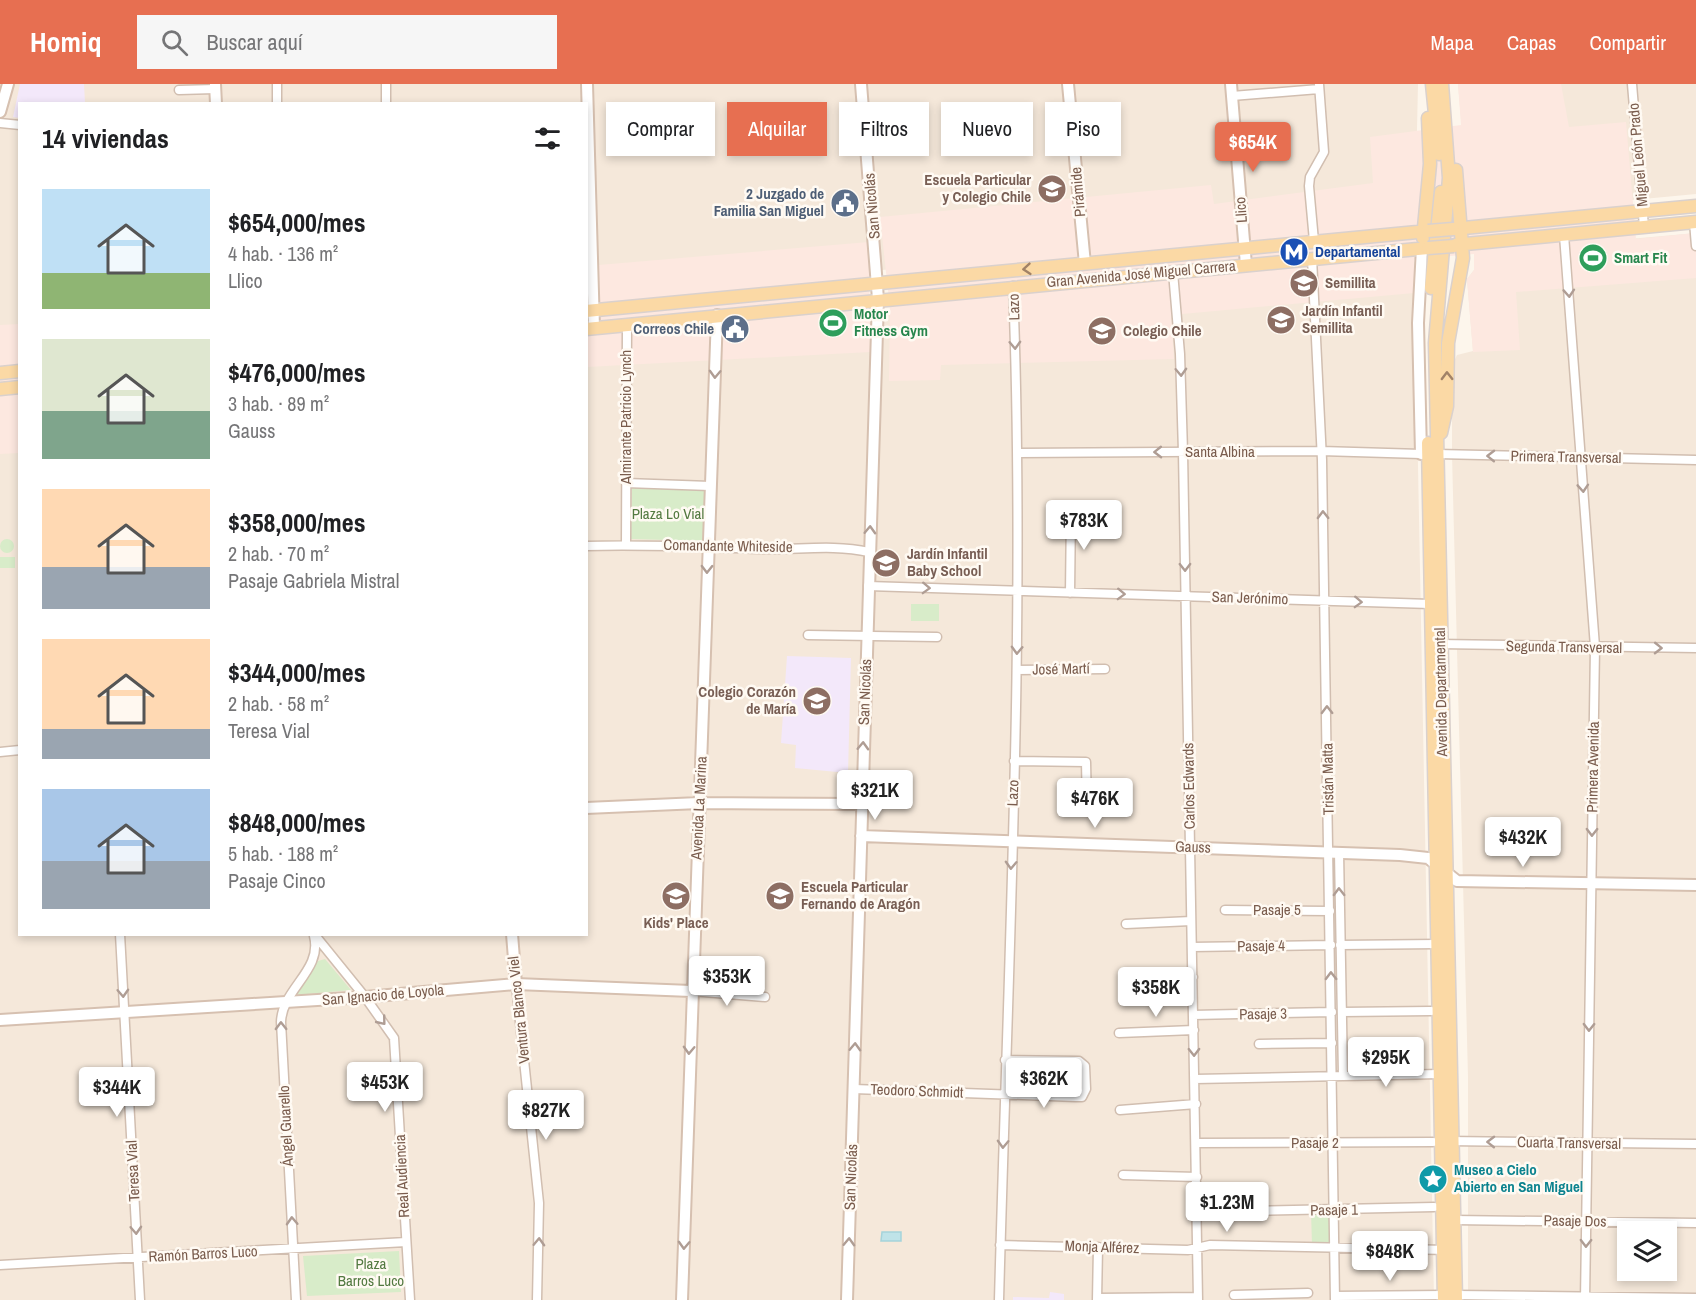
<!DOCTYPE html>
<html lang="es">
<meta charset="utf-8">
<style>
body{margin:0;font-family:"Archivo Narrow",sans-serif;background:#f6f6f6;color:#202124;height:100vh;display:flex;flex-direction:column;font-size:22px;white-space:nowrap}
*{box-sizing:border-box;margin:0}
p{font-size:20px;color:#757577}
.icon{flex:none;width:33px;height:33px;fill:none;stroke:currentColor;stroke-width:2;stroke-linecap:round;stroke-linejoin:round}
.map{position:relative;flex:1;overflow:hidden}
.details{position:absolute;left:18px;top:18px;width:570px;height:834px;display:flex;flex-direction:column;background:#fff;border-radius:0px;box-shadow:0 3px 9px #0003}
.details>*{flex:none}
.hud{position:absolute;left:606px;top:18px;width:570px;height:54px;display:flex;gap:12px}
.tools{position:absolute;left:1617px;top:1137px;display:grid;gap:12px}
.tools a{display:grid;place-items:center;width:60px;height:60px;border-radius:0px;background:#fff;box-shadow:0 3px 9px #0003;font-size:30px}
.price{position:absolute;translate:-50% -51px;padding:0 14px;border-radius:6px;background:#fff;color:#222;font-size:20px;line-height:39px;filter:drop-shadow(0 2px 3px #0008)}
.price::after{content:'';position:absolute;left:50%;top:36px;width:18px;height:14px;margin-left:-9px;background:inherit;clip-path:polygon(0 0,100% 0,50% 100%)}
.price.selected{background:#e76f51;color:#fff}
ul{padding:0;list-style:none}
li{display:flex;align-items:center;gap:18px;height:150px;padding:0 24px}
li span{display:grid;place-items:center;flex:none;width:168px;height:120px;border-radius:0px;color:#555}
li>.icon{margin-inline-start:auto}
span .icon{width:72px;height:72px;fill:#fffc;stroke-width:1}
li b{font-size:26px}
h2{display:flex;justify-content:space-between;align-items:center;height:72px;padding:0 24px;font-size:26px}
.tag{padding:0 21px;border-radius:0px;background:#fff;box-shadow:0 3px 9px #0003;font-size:21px;line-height:54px}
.tag.selected{background:#e76f51;color:#fff}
header{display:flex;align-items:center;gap:36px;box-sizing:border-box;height:84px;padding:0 30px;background:#e76f51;color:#fff}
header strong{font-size:28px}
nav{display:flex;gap:33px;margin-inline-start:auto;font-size:21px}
.search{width:420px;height:54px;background:#f6f6f6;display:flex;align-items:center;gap:15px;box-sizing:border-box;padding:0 21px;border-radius:0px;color:#757577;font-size:22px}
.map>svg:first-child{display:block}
</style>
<header>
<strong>Homiq</strong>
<div class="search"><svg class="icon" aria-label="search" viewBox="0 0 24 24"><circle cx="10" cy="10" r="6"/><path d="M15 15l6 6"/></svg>Buscar aquí</div>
<nav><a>Mapa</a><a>Capas</a><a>Compartir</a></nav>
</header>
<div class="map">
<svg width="1696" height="1216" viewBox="0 0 1696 1216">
<rect width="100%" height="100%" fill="#fdf6ec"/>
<path fill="#f5e8da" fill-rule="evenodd" d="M 0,0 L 1418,0 L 1415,135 L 840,190 L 587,219 L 586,20 L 20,20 L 19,275 L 0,276 Z
M 1458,0 L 1696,0 L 1696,110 L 1472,131 L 1468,117 Z
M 1696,149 L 1696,1216 L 1468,1216 L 1468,993 L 1452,371 L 1452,281 L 1457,271 L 1473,267 L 1467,195 L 1474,186 L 1474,169 ZM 1628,1148 L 1666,1148 L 1666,1186 L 1628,1186 Z
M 1414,173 L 1434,1216 L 0,1216 L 0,313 L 19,311 L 20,850 L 586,850 L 587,253 L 858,229 Z"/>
<path fill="#fde8e0" d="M 1458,0 L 1561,0 L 1569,43 L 1626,38 L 1636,155 L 1696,149 L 1696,194 L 1516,208 L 1520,266 L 1473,268 L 1467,195 L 1474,186 L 1474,170 L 1414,175 L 1414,209 L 1171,231 L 1174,275 L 941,281 L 940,296 L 889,297 L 890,225 L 880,133 L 1211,101 L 1214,120 L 1373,99 L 1370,53 L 1461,41 Z
M 869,158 L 870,268 L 587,283 L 587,182 Z
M 19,240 L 19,369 L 0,370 L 0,241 Z"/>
<path fill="#f3e8fa" d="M 20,0 L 84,0 L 85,19 L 20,20 L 19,34 L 13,33 Z
M 787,572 L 851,574 L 848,689 L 795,684 L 796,661 L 781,659 Z
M 1050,1208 L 1064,1210 L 1064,1216 L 1013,1216 L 1013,1213 L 1049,1214 Z"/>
<path fill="#d8ecc9" d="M 632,403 L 705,404 L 704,457 L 631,455 Z
M0 462a7 7 0 1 1 14 0a7 7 0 1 1-14 0Z
M 0,473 L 15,473 L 15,484 L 0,484 Z
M 911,520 L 939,520 L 939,537 L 911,537 Z
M 325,875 L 351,906 L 297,911 L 318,877 Z
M 1311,1128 L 1330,1128 L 1331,1161 L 1312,1161 Z
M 399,1167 L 401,1208 L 307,1212 L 303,1172 Z"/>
<path fill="#bfe3e8" stroke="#a5d3da" stroke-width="1.5" d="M 882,1148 L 901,1148 L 901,1157 L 881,1157 Z"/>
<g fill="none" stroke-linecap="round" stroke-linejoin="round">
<g stroke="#d1beb0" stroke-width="11">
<path id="street" d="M 277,0 L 277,20
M 386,0 L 386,20
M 1632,0 L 1644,143
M 179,6 L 215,5
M 1232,12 L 1319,5
M 0,39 L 20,41
M 1694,138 L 1696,162
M 1564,151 L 1595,563 L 1585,1216
M 1314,157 L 1309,102 L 1310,93 L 1324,68 L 1319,0
M 1312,174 L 1322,376 L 1335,1216
M 1173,188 L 1180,270 L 1183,368 L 1198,1216
M 1019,369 L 1321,367 L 1421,370
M 1437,370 L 1696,376
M 626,399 L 710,402
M 626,461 L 627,241
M 586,462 C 645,460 704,463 763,465 C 799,466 833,460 869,468
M 868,502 L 1430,520
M 1070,509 L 1071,426
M 808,551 L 937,553
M 1438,560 L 1696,564
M 1017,586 L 1105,585
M 0,668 L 20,666
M 1014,677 L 1086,678 L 1087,724
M 1339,768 L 1343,992
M 1225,826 L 1330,827
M 1126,840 L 1191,837
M 120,850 L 140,1216
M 314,850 L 365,913 L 394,954 L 410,1216
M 1340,861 L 1438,860
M 1192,863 L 1331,861
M 1125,896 L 1193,893
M 516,900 L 539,1119 L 537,1216
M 691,907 L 765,913
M 1342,928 L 1431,927
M 1193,931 L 1332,928
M 1119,949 L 1194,946
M 1259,960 L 1332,959
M 1195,995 L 1440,990
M 854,1005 L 1076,1013 L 1082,1013 L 1086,1005 L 1085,982 L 1079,977 L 1005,976
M 1120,1026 L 1196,1020
M 1448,1057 L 1696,1060
M 1196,1059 L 1433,1058
M 1123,1091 L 1197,1093
M 1198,1128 L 1434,1123
M 1454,1136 L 1696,1139
M 1000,1161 L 1188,1166 L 1210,1161 L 1448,1166
M 0,1181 L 406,1158
M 1234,1211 L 1308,1209
M 1456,1211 L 1696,1214
M 1335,1212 L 1444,1211
M 1098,1214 L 1198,1213
M 296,1216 L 281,938 C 282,905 323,886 314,852
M 999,1216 C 1008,878 1026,540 1013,202
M 1097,1216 L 1098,1163"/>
</g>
<g stroke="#d6c0b0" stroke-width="14">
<path id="secondary" d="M 215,0 L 216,20
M 587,0 L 594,244
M 1068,0 L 1085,180
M 1231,0 L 1246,181
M 0,28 L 8,0
M 1421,370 L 1418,239 L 1422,164
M 586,724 L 699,719 L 862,720
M 861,752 L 1400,771 L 1428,774 L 1457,797 L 1696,801
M 512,850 L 516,900
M 0,936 L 365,913 L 516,900 L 691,907
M 682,1216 L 717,231
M 847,1216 L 878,215 L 861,0"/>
</g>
<g stroke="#dad1cd" stroke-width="15">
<path id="primary" d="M 1432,0 L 1439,70
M 1442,0 L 1449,94 L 1435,259 L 1456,1216
M 1453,145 L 1696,122
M 1423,154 L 1430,80 L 1428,34
M 1455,161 L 1696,138
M 1431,204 L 1441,108
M 586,227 L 1428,147
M 586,245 L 1428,164
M 0,289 L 20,287
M 0,305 L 20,303
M 1441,349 L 1447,322 L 1448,259 L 1463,174 L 1456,86
M 1428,359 L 1444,1216"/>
</g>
<use href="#street" stroke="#fff" stroke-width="8"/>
<use href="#secondary" stroke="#fff" stroke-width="10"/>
<use href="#primary" stroke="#fbd9a5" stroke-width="12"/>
<g stroke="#dad1cd" stroke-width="15" stroke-linecap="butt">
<path id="primary-bridge" d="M 1428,147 L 1453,145
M 1428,164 L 1454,162"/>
</g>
<use href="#primary-bridge" stroke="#fbd9a5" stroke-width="12"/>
</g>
<defs><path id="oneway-chevron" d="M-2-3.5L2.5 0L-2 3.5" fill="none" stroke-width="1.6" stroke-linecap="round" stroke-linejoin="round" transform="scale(1.5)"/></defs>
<g stroke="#a18267">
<use href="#oneway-chevron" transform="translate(1027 185) rotate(175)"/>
<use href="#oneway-chevron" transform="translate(1447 292) rotate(-91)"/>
</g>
<g stroke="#af9d94">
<use href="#oneway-chevron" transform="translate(1569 209) rotate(86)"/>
<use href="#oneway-chevron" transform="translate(1015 261) rotate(88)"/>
<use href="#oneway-chevron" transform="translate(1181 288) rotate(88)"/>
<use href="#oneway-chevron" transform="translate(715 290) rotate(92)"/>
<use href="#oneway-chevron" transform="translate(1158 368) rotate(179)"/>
<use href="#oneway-chevron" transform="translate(1491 372) rotate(-179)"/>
<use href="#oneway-chevron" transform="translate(1583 404) rotate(86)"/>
<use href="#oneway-chevron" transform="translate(1323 431) rotate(-91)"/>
<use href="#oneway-chevron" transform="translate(870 446) rotate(-88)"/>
<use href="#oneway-chevron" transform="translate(1185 483) rotate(89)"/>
<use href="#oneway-chevron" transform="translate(707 485) rotate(91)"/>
<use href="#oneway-chevron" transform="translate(926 504) rotate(2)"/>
<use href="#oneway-chevron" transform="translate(1121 510) rotate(2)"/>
<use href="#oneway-chevron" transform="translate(1358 518) rotate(2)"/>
<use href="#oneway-chevron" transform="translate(1658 564) rotate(1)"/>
<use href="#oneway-chevron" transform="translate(1017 566) rotate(92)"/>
<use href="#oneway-chevron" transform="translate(1327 626) rotate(-91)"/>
<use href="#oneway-chevron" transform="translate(863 662) rotate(-88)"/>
<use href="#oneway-chevron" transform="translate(1592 748) rotate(91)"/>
<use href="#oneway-chevron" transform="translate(1011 781) rotate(92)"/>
<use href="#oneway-chevron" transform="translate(1339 808) rotate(-91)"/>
<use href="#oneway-chevron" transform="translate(1331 892) rotate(-91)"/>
<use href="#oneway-chevron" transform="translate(123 909) rotate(87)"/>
<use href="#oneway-chevron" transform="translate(382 937) rotate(51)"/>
<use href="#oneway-chevron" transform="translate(281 942) rotate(-91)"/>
<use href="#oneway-chevron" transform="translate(1589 943) rotate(91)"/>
<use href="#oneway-chevron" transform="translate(855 963) rotate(-88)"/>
<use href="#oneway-chevron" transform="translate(689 966) rotate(92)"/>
<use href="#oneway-chevron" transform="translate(1194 968) rotate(89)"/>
<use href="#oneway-chevron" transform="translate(1491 1058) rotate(-179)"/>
<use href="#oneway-chevron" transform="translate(1003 1060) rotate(92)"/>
<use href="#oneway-chevron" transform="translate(292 1137) rotate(-93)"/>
<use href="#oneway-chevron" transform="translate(136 1146) rotate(87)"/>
<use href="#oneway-chevron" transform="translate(539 1158) rotate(-88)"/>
<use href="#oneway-chevron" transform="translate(849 1158) rotate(-88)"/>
<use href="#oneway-chevron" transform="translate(1586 1159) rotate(91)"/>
<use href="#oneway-chevron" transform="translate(684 1161) rotate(92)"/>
</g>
<defs>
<g id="school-disc" transform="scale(1.5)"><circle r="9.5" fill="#8d6e63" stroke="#fffaf3"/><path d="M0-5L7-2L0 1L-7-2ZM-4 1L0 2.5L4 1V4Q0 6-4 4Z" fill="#fff"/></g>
<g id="civic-disc" transform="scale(1.5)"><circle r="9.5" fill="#5c6f8a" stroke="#fffaf3"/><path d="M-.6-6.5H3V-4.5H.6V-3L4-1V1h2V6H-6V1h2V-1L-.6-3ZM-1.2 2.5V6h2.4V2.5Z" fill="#fff"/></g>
<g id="metro-disc" transform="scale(1.5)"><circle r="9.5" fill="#1a4fb4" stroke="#fffaf3"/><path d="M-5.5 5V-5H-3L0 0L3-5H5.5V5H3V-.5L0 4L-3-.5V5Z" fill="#fff"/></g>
<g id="stadium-disc" transform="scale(1.5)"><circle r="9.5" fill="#2e9e5b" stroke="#fffaf3"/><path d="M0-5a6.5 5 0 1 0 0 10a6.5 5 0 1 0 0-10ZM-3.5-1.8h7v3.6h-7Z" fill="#fff"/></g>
<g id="sight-disc" transform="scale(1.5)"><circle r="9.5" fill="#0f9aa8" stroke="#fffaf3"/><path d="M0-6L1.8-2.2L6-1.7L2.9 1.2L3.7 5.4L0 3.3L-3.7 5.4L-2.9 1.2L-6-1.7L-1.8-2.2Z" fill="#fff"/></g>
</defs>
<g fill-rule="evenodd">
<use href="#school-disc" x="1052" y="105"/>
<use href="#civic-disc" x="845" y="119"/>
<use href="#metro-disc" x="1294" y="168"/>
<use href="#stadium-disc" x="1593" y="174"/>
<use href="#school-disc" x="1304" y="199"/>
<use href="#school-disc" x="1281" y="236"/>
<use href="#stadium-disc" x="833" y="239"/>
<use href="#civic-disc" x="735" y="245"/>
<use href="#school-disc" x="1102" y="247"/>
<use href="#school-disc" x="886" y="479"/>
<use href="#school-disc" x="817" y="617"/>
<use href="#school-disc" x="676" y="812"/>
<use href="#school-disc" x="780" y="812"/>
<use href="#sight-disc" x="1433" y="1095"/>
</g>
<g text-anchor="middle" stroke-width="5" stroke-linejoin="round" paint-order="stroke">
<g font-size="15" fill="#7a5c4d" stroke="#fffaf3">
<text transform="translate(1638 71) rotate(-95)" y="5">Miguel León Prado</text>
<text transform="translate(1078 108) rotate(-95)" y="5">Pirámide</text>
<text transform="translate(872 122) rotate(-95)" y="5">San Nicolás</text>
<text transform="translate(1241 126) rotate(-94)" y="5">Llico</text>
<text transform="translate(1141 190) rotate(-5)" y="5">Gran Avenida José Miguel Carrera</text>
<text transform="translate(1014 223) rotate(-92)" y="5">Lazo</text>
<text transform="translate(626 333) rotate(-90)" y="5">Almirante Patricio Lynch</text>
<text x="1220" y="373">Santa Albina</text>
<text transform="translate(1566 373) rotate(1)" y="5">Primera Transversal</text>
<text transform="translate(728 462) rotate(1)" y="5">Comandante Whiteside</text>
<text transform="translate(1250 514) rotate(2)" y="5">San Jerónimo</text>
<text transform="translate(1564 563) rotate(1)" y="5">Segunda Transversal</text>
<text transform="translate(1061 585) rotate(-1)" y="5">José Martí</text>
<text transform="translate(865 608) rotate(-88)" y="5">San Nicolás</text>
<text transform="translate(1441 608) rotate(-91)" y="5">Avenida Departamental</text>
<text transform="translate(1593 683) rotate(-89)" y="5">Primera Avenida</text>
<text transform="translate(1328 695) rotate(-91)" y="5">Tristán Matta</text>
<text transform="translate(1189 702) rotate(-91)" y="5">Carlos Edwards</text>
<text transform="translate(1013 709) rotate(-88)" y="5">Lazo</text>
<text transform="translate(699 724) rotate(-87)" y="5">Avenida La Marina</text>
<text transform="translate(1193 763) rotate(2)" y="5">Gauss</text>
<text x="1277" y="831">Pasaje 5</text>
<text transform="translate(1261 862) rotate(-1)" y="5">Pasaje 4</text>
<text transform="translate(383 911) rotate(-5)" y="5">San Ignacio de Loyola</text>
<text transform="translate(519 926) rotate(-96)" y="5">Ventura Blanco Viel</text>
<text transform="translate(1263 930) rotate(-1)" y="5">Pasaje 3</text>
<text transform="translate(917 1007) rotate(2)" y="5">Teodoro Schmidt</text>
<text transform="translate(286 1042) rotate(-93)" y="5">Ángel Guarello</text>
<text x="1315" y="1064">Pasaje 2</text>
<text transform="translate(1569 1059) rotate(1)" y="5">Cuarta Transversal</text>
<text transform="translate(133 1087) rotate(-93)" y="5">Teresa Vial</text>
<text transform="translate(402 1092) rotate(-93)" y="5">Real Audiencia</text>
<text transform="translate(851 1093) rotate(-88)" y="5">San Nicolás</text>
<text transform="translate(1334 1126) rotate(-1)" y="5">Pasaje 1</text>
<text transform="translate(1575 1137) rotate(1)" y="5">Pasaje Dos</text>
<text transform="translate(1102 1163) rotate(2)" y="5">Monja Alférez</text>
<text transform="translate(203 1170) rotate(-3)" y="5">Ramón Barros Luco</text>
</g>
<g font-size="15" font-weight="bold" fill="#785e54" stroke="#fffaf3" text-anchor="start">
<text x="1031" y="101" text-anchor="end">Escuela Particular<tspan x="1031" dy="17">y Colegio Chile</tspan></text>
<text x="1325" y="204">Semillita</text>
<text x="1302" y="232">Jardín Infantil<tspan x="1302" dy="17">Semillita</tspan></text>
<text x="1123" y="252">Colegio Chile</text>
<text x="907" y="475">Jardín Infantil<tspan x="907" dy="17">Baby School</tspan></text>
<text x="796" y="613" text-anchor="end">Colegio Corazón<tspan x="796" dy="17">de María</tspan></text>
<text x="801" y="808">Escuela Particular<tspan x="801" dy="17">Fernando de Aragón</tspan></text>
<text x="676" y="844" text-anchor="middle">Kids' Place</text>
</g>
<g font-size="15" font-weight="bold" fill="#4e5e75" stroke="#fffaf3" text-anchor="end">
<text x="824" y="115">2 Juzgado de<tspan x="824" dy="17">Familia San Miguel</tspan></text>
<text x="714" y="250">Correos Chile</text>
</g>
<g font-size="15" font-weight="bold" fill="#164399" stroke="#fffaf3" text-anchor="start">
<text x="1315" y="173">Departamental</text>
</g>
<g font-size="15" font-weight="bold" fill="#27864d" stroke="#fffaf3" text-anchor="start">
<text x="1614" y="179">Smart Fit</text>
<text x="854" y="235">Motor<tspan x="854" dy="17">Fitness Gym</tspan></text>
</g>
<g font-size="15" fill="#537a41" stroke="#fffaf3">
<text x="668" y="435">Plaza Lo Vial</text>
<text x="371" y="1185">Plaza<tspan x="371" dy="17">Barros Luco</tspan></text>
</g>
<g font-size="15" font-weight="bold" fill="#0d838f" stroke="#fffaf3" text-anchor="start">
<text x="1454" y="1091">Museo a Cielo<tspan x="1454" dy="17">Abierto en San Miguel</tspan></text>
</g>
</g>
</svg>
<div class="tools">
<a><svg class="icon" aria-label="layers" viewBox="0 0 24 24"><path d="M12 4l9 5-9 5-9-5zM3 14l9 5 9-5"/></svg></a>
</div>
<b class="price selected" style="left:1253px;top:89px">$654K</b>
<b class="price" style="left:1084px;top:467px">$783K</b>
<b class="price" style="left:875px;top:737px">$321K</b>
<b class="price" style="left:1095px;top:745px">$476K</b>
<b class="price" style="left:1523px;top:784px">$432K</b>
<b class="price" style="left:727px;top:923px">$353K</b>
<b class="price" style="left:1156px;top:934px">$358K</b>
<b class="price" style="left:1386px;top:1004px">$295K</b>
<b class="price" style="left:1044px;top:1025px">$362K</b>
<b class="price" style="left:385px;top:1029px">$453K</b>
<b class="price" style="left:117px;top:1034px">$344K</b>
<b class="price" style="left:546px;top:1057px">$827K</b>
<b class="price" style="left:1227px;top:1149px">$1.23M</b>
<b class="price" style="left:1390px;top:1198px">$848K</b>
<div class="hud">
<a class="tag">Comprar</a>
<a class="tag selected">Alquilar</a>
<a class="tag">Filtros</a>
<a class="tag">Nuevo</a>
<a class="tag">Piso</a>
</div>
<section class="details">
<h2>14 viviendas<svg class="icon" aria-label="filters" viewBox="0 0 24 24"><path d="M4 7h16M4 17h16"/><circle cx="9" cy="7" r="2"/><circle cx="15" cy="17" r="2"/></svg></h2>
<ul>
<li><span style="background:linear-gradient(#bfe0f5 70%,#8fb573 0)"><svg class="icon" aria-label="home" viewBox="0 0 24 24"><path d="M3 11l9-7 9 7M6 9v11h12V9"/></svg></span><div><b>$654,000/mes</b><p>4 hab. · 136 m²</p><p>Llico</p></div></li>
<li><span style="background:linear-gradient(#dfe7d0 60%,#7fa58c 0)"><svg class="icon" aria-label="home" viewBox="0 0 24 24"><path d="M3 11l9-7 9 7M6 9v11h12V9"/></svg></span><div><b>$476,000/mes</b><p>3 hab. · 89 m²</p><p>Gauss</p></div></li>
<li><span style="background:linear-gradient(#ffd9b3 65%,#9aa5b1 0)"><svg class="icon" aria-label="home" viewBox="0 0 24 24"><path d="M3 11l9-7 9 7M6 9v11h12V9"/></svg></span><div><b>$358,000/mes</b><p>2 hab. · 70 m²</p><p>Pasaje Gabriela Mistral</p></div></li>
<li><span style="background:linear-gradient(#ffd9b3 75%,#9aa5b1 0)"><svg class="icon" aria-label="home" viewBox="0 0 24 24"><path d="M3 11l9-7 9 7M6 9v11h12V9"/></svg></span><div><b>$344,000/mes</b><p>2 hab. · 58 m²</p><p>Teresa Vial</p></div></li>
<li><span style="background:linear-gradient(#a9c7e8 60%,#9aa5b1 0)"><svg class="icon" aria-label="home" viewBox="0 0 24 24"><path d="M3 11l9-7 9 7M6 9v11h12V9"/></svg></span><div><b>$848,000/mes</b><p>5 hab. · 188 m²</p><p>Pasaje Cinco</p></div></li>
</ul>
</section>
</div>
